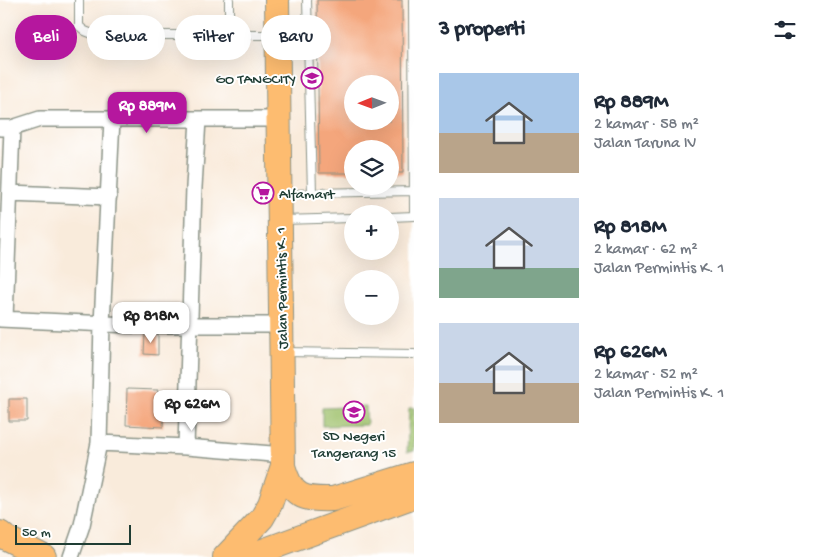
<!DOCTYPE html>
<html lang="id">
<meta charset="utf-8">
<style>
body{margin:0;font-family:"Gochi Hand",sans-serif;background:#f2f2f3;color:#1f2937;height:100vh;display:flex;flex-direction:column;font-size:19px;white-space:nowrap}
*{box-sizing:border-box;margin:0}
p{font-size:16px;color:#747a83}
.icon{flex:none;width:28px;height:28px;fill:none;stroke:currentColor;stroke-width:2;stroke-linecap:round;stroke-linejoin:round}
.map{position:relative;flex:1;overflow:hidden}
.panel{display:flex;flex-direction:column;background:#fff;width:410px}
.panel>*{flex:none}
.banner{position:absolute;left:15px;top:15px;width:324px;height:45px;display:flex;gap:10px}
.needle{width:32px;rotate:269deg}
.controls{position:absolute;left:344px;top:75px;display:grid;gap:10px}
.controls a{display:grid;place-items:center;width:55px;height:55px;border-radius:50%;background:#fff;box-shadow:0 5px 20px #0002;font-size:25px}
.scale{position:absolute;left:15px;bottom:12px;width:116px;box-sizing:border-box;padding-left:5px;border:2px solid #1f3d34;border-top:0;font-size:14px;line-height:18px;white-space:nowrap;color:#1f3d34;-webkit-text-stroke:4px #fff;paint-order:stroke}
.price{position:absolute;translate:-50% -42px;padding:0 11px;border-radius:10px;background:#fff;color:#222;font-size:16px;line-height:32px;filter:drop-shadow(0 1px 2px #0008)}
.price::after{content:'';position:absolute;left:50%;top:30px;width:15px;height:11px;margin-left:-8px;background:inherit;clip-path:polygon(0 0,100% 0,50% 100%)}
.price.on{background:#b5179e;color:#fff}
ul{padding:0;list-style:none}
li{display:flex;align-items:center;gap:15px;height:125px;padding:0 25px}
li span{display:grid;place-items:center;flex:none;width:140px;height:100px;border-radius:0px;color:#555}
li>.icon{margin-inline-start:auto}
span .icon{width:60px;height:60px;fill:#fffc;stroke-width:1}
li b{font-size:21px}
h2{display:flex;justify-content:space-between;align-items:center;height:60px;padding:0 25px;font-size:21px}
.tag{padding:0 18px;border-radius:22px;background:#fff;box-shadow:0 5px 20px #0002;font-size:18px;line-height:45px}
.tag.on{background:#b5179e;color:#fff}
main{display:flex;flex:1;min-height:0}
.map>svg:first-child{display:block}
</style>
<main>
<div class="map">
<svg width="414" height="557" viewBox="0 0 414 557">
<rect width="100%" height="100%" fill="#fff"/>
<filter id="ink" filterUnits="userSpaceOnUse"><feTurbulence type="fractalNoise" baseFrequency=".02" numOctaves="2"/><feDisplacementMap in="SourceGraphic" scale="10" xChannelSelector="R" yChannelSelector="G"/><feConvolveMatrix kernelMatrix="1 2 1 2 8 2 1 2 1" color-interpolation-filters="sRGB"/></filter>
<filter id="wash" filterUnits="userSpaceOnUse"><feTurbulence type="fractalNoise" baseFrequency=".0096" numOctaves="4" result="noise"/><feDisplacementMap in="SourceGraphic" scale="20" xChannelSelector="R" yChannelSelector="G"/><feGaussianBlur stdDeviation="1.12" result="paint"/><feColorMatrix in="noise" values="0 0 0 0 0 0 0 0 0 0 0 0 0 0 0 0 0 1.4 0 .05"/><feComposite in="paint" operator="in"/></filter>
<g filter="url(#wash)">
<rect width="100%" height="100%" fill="#f9ebdb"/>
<path fill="#9dc069" stroke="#5e7e4e" d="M 366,406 L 367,425 L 322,426 L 322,408 Z
M 409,408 L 414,408 L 414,451 L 407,452 Z"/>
<g id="blocks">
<path fill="#f4a67c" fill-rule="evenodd" d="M 317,0 L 402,0 L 403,173 L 390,173 L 390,149 L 352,149 L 352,173 L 319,173 ZM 352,84 L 390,84 L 390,121 L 352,121 Z
M 145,334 L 158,334 L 158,355 L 144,354 Z
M 127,389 L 158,390 L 157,408 L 164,409 L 163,427 L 126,425 Z
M 9,399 L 27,399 L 27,421 L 9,421 Z"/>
</g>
</g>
<g filter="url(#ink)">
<use href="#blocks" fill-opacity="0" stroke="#8c9488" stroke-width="1"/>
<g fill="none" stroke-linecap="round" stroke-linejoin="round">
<g stroke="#8c9488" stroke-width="10">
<path id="service" d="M 79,0 L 79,26 L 85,31 L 95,35 L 275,35
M 307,0 L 312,193
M 413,0 L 414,216
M 229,35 L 229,0
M 282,195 L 312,193 L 414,191
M 390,217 L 414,216
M 282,220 L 352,218
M 283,352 L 414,354"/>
</g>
<g stroke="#8c9488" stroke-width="18">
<path id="minor" d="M 0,128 L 12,128 L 40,119 L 279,119
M 10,193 L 109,197
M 0,319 L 130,325 L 281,325
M 5,319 L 12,128
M 99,443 L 186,447 L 284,455
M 186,447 L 194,187 L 198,119
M 71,557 L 82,525 L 99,443 L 102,324 L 112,119"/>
</g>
<g stroke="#8c9488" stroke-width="26">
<path id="primary" d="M 283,466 C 292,497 302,500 333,499 L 414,474
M 0,533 L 6,538 L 44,557
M 225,557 L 262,518 L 270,504 L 283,466 L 277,0
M 246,557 L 414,496"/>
</g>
<use href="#service" stroke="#fff" stroke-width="8"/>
<use href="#minor" stroke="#fff" stroke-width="15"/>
<use href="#primary" stroke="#fdbc70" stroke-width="24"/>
</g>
</g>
<defs>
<g id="school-ring" transform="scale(1.125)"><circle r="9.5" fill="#fff" stroke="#b5179e" stroke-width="1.5"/><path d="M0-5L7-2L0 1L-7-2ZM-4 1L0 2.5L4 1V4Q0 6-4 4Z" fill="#b5179e"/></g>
<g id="supermarket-ring" transform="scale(1.125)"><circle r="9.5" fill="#fff" stroke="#b5179e" stroke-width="1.5"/><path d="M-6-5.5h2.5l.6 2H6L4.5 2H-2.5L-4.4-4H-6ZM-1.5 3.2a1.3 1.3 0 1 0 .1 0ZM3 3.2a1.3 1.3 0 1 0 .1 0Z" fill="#b5179e"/></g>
</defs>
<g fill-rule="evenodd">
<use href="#school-ring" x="312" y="78"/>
<use href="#supermarket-ring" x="263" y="193"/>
<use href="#school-ring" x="354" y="412"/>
</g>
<g text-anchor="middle" stroke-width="4" stroke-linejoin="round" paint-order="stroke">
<g font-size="15" fill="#1f3d34" stroke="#fff" text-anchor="end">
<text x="296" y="83">GO TANGCITY</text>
<text x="279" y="198" text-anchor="start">Alfamart</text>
<text x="354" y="440" text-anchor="middle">SD Negeri<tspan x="354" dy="17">Tangerang 15</tspan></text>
</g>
<g font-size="15" fill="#1f3d34" stroke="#fff">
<text transform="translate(281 288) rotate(-91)" y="5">Jalan Permintis K. 1</text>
</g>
</g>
</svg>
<div class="controls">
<a><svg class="needle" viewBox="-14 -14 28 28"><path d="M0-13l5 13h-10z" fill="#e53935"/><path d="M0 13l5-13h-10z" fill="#747a83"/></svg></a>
<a><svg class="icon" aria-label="layers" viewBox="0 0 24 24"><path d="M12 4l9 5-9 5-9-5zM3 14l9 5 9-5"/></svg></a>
<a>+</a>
<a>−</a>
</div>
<div class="scale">50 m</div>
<b class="price on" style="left:147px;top:134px">Rp 889M</b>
<b class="price" style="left:151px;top:344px">Rp 818M</b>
<b class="price" style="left:192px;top:432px">Rp 626M</b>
<div class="banner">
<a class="tag on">Beli</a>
<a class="tag">Sewa</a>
<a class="tag">Filter</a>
<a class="tag">Baru</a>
</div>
</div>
<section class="panel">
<h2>3 properti<svg class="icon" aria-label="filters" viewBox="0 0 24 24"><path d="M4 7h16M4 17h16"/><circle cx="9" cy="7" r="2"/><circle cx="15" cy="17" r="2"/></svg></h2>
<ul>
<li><span style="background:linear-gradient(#a9c7e8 60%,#b9a48a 0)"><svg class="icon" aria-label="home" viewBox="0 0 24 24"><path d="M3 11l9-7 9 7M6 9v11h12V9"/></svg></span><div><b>Rp 889M</b><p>2 kamar · 58 m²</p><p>Jalan Taruna IV</p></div></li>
<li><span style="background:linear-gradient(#c9d6e8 70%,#7fa58c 0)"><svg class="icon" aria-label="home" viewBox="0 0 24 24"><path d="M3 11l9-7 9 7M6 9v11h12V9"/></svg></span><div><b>Rp 818M</b><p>2 kamar · 62 m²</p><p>Jalan Permintis K. 1</p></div></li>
<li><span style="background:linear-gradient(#c9d6e8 60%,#b9a48a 0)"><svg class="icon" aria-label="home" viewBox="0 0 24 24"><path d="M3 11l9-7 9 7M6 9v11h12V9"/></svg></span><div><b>Rp 626M</b><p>2 kamar · 52 m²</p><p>Jalan Permintis K. 1</p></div></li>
</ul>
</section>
</main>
